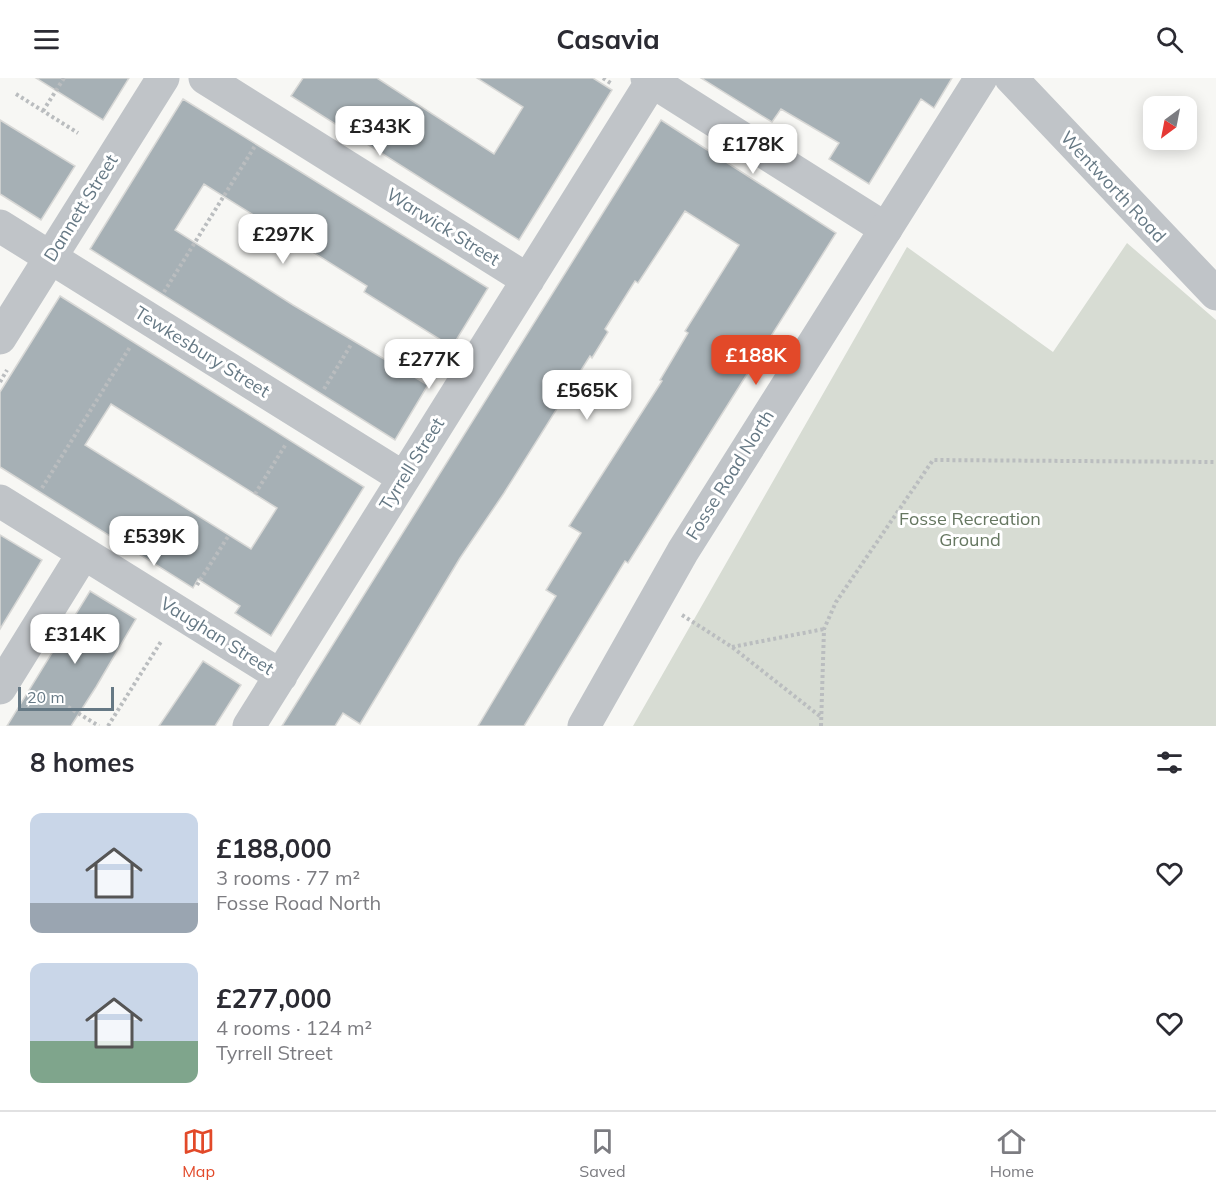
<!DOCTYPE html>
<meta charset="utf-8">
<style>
body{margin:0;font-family:Mulish,sans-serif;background:#f7f7f7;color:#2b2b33;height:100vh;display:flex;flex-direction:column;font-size:22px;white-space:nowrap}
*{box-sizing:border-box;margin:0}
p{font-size:20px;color:#7c7c81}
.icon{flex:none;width:33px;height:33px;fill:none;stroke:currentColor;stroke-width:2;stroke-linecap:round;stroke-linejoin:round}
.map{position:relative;height:648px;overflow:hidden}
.side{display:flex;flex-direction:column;background:#fff;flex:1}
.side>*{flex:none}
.needle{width:39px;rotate:212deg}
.controls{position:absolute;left:1143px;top:18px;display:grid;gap:12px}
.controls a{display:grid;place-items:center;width:54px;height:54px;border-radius:12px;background:#fff;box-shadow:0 3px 15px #0003;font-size:30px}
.scale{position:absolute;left:18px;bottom:15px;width:96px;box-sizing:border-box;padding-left:6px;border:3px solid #667985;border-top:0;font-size:16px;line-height:21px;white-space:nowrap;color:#667985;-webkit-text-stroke:4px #fff;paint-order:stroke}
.price{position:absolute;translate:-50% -51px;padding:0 14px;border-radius:12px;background:#fff;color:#222;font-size:20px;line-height:39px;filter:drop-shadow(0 2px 3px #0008)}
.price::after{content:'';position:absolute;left:50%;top:36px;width:18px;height:14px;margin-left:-9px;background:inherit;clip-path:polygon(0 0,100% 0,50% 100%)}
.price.current{background:#e24929;color:#fff}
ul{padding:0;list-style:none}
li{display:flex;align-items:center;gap:18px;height:150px;padding:0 30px}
li span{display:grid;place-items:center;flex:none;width:168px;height:120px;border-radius:12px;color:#555}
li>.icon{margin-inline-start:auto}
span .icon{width:72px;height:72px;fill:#fffc;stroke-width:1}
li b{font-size:26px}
h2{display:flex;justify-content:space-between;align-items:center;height:72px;padding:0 30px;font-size:26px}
header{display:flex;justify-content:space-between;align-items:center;height:78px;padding:0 30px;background:#fff;font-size:27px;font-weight:700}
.dock{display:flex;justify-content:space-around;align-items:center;height:84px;border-top:2px solid #e1e1e2;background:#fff;font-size:16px;color:#7c7c81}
.dock a{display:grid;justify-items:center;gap:3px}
.dock .current{color:#e24929}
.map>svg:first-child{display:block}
</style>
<header><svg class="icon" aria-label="menu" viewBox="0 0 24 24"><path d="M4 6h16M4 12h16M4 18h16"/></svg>Casavia<svg class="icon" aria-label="search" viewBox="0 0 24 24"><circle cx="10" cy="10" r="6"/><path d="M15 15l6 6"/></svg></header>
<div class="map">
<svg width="1216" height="648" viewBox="0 0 1216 648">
<rect width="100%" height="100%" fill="#f7f7f4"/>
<path fill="#d7dcd3" d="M 1127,165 L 1216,242 L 1216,648 L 633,648 L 907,169 L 1053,274 Z"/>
<path fill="#a6b0b5" stroke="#d8d8d6" stroke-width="1.5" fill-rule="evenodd" d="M 36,0 L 129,0 L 103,42 Z
M 303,0 L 377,0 L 494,76 L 523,29 L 477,0 L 593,0 L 612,12 L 519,162 L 291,18 Z
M 701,0 L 952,0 L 934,30 L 921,21 L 869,106 L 829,81 L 839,65 L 781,31 L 772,44 Z
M 183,21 L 488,210 L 452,269 L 364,214 L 367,208 L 204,106 L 175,152 L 293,227 L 428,307 L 395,362 L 90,171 Z
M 0,42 L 75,88 L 41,142 L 0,116 Z
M 661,42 L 836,155 L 628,485 L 625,483 L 524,648 L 478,648 L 556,518 L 546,512 L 581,455 L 569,448 L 662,303 L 660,302 L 688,255 L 685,253 L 739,167 L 685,133 L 638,205 L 635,203 L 605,251 L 608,254 L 592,280 L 590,278 L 504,415 L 460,480 L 360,646 L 343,635 L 335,648 L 282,648 Z
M 60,218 L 364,409 L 271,558 L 235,535 L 240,528 L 198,501 L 193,510 L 0,389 L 0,314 ZM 111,326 L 277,430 L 251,471 L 85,367 Z
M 0,457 L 42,482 L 0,551 Z
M 90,513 L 136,541 L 96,609 L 71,648 L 7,648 Z
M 203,583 L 241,607 L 215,648 L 159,648 Z"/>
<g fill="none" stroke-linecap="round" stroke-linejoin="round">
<path stroke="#babdbf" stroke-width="4" stroke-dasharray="3 3" stroke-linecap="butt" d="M 603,0 L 612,6
M 16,16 L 78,55
M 43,33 L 64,0
M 164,214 L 255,68
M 0,304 L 7,292
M 324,311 L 352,265
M 42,410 L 130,269
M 255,416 L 286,366
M 197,507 L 229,457
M 682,537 L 732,569 L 821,639
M 732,569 L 824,551
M 68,629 L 99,648
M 108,648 L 162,562
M 821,648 L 824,551 L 836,524 L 933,382 L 1216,384"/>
<path stroke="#c0c4c8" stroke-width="33" d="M 205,0 L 528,202
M 647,0 L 886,151
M 1011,0 L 1216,216
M 0,148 L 404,400
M 0,260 L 163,0
M 0,423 L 281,598
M 0,610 L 83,476
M 249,648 L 652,3"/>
<path stroke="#c0c4c8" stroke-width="33" d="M 584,648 L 683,473 L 981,0"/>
</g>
<g text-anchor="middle" stroke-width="6" stroke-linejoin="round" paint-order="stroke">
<g font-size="18" fill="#667985" stroke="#fff">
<text transform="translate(1113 109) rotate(47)" y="6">Wentworth Road</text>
<text transform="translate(81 130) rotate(-58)" y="6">Dannett Street</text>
<text transform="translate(443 149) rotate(32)" y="6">Warwick Street</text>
<text transform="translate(202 274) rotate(32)" y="6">Tewkesbury Street</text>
<text transform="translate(412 386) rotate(-58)" y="6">Tyrrell Street</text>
<text transform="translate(730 397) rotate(-58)" y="6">Fosse Road North</text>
<text transform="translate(217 558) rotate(32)" y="6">Vaughan Street</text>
</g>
<g font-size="18" fill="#667761" stroke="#fff">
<text x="970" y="447">Fosse Recreation<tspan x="970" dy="21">Ground</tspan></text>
</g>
</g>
</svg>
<div class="controls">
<a><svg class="needle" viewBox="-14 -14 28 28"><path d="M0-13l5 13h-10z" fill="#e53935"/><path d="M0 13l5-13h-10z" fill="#7c7c81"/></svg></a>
</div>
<div class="scale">20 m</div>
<b class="price" style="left:380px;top:79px">£343K</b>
<b class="price" style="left:753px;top:97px">£178K</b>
<b class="price" style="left:283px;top:187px">£297K</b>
<b class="price current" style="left:756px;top:308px">£188K</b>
<b class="price" style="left:429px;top:312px">£277K</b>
<b class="price" style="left:587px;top:343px">£565K</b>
<b class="price" style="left:154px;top:489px">£539K</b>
<b class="price" style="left:75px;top:587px">£314K</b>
</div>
<section class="side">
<h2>8 homes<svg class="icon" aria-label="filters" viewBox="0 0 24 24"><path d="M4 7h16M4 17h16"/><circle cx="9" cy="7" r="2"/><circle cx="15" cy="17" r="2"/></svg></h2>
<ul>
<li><span style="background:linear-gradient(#c9d6e8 75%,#9aa5b1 0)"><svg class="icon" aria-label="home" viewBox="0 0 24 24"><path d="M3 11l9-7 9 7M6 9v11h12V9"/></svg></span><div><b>£188,000</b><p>3 rooms · 77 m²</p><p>Fosse Road North</p></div><svg class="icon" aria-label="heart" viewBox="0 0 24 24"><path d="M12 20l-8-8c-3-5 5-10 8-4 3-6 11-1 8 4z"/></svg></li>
<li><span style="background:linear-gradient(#c9d6e8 65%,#7fa58c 0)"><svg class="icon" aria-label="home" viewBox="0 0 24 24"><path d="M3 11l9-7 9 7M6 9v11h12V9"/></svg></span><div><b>£277,000</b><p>4 rooms · 124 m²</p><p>Tyrrell Street</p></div><svg class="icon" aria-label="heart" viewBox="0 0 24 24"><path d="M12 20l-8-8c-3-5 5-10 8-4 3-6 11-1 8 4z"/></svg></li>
</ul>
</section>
<nav class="dock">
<a class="current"><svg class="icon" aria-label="map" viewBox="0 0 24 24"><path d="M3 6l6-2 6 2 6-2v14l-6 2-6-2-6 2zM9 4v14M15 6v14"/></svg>Map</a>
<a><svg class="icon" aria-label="saved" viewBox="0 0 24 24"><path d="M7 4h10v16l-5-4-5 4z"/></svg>Saved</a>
<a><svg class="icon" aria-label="home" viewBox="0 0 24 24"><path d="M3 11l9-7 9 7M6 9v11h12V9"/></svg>Home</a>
</nav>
